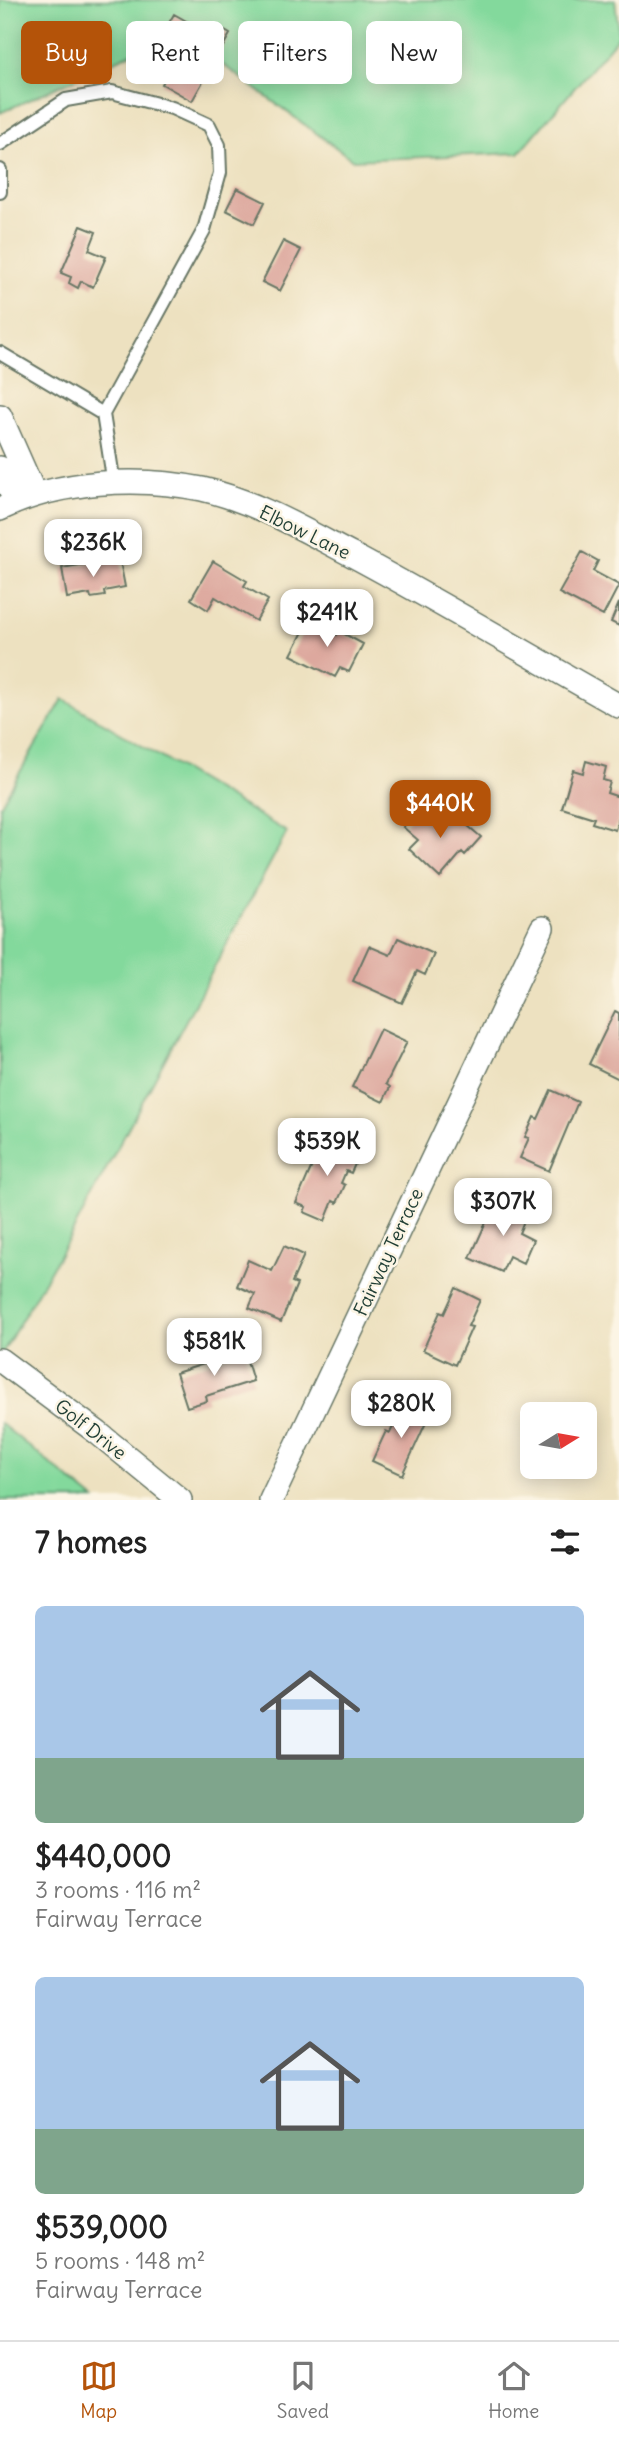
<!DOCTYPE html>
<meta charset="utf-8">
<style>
body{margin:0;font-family:Delius,sans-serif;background:#f6f6f6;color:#222;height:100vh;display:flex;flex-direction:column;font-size:26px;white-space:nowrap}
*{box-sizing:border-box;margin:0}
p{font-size:23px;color:#767676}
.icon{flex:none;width:38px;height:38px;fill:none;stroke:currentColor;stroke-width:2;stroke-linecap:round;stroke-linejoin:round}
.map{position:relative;height:1500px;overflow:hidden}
.drawer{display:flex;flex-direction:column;background:#fff;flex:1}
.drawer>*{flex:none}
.banner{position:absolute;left:21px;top:21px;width:578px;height:63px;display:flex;gap:14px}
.needle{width:46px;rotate:79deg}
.controls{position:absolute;left:520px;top:1402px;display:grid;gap:14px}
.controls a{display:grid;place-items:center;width:77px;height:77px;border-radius:10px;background:#fff;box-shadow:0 4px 18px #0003;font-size:35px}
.price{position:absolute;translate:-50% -60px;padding:0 16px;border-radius:14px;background:#fff;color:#222;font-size:23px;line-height:46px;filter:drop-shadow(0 2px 4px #0008)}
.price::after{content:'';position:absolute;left:50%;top:42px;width:21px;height:16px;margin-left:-10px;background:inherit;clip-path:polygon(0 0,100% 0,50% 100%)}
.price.current{background:#b45309;color:#fff}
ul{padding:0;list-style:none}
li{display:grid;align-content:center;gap:14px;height:371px;padding:0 35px}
li span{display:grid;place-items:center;height:217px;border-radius:10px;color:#555}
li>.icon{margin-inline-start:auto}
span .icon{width:126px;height:126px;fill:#fffc;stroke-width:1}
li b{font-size:30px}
h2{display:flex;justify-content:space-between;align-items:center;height:84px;padding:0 35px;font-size:30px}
.pill{padding:0 24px;border-radius:10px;background:#fff;box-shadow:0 4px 18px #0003;font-size:24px;line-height:63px}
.pill.current{background:#b45309;color:#fff}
.dock{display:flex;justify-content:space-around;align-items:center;height:98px;border-top:2px solid #e0e0e0;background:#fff;font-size:19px;color:#767676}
.dock a{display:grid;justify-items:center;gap:4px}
.dock .current{color:#b45309}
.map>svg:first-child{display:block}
</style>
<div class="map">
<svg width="619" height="1500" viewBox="0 0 619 1500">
<rect width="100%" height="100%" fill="#fcf5e5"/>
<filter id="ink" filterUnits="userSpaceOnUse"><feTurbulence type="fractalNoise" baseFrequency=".0143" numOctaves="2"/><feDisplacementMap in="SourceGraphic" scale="14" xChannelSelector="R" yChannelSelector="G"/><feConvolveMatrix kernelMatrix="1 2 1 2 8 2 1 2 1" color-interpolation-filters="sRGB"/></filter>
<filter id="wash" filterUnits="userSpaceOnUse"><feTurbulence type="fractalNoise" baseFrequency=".00686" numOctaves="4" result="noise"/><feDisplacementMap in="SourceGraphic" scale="28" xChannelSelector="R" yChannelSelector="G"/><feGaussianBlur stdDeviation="1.57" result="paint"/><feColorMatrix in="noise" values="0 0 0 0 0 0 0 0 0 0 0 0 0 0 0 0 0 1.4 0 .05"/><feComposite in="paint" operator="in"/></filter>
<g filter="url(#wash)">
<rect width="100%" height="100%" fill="#ede1c0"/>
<path fill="#83d99c" stroke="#518b68" stroke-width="2" d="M 0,0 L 615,0 L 619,36 L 519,153 L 353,160 L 178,32 L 0,113 Z
M 63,699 L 287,832 L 68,1240 L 0,1357 L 0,806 Z
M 0,1423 L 95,1500 L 0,1500 Z"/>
<g id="blocks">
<path fill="#dda89e" d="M 174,14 L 213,36 L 218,27 L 230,34 L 192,101 L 162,84 L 175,62 L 154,49 Z
M 237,188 L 265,202 L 254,224 L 226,210 Z
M 81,226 L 96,232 L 89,250 L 106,257 L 93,287 L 81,281 L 78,288 L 69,283 L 71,277 L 61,273 Z
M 283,241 L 301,250 L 280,291 L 262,282 Z
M 582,552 L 598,561 L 593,571 L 619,585 L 603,616 L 559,593 Z
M 120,561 L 125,587 L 104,591 L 105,596 L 91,598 L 90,594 L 67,598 L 62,568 L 97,562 L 97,565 Z
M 213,561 L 247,581 L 244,586 L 268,600 L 256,621 L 215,597 L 208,610 L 191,599 Z
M 619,603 L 619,626 L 611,622 Z
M 309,620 L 337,635 L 339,631 L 363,644 L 349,672 L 340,668 L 335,677 L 291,655 Z
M 586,761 L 606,767 L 603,780 L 610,782 L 607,793 L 619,797 L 619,817 L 615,830 L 592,823 L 594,818 L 562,808 L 573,770 L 583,773 Z
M 420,808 L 435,823 L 443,814 L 449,819 L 454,814 L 481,837 L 465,855 L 462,852 L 440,878 L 409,849 L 418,840 L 403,827 Z
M 398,938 L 434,954 L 425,975 L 417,971 L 402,1003 L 353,981 L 369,946 L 390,955 Z
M 615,1011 L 619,1013 L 619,1079 L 589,1064 Z
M 380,1029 L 407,1042 L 386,1084 L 390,1087 L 383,1102 L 352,1087 Z
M 551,1090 L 578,1102 L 549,1171 L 520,1158 L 529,1138 L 525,1137 L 534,1117 L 538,1119 Z
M 324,1138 L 360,1153 L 351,1173 L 346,1171 L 341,1183 L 345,1185 L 337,1203 L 333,1201 L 325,1221 L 304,1212 L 306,1207 L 296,1203 Z
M 504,1198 L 529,1209 L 519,1233 L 533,1240 L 523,1263 L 509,1256 L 502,1272 L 470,1258 L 488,1218 L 494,1220 Z
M 284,1246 L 304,1255 L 292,1282 L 297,1284 L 281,1322 L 249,1308 L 255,1294 L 237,1286 L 248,1260 L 272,1271 Z
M 456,1288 L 480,1300 L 468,1326 L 472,1327 L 455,1365 L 423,1350 L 440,1312 L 444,1314 Z
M 244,1351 L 253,1381 L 206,1396 L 207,1401 L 187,1407 L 176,1373 Z
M 404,1404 L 429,1416 L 402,1475 L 372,1461 L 386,1431 L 390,1433 Z"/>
</g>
</g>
<g filter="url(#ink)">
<use href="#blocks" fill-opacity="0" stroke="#677665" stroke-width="2"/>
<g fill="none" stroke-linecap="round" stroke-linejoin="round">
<g stroke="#677665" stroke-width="16">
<path id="lane" d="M 0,144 L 66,100 L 112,92 L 172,108 L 209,125 L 219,145 L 220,173 L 204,230 L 103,414 L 114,484
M 0,170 L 0,192
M 0,353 L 103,414"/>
</g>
<g stroke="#677665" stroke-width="26">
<path id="street" d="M 0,416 L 35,495
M 0,468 L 16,501
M 0,509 C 59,480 138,476 202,489 C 255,501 304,530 352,555 C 442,603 530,656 619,706
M 0,1360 L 98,1433 L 180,1500
M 271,1500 L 542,928"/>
</g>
<use href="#lane" stroke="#fff" stroke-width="12"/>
<use href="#street" stroke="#fff" stroke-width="23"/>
</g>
</g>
<g text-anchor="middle" stroke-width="5" stroke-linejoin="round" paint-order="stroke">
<g font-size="19" fill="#1f3d34" stroke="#fcf5e5">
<text transform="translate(305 532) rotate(26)" y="7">Elbow Lane</text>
<text transform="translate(388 1252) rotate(-65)" y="7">Fairway Terrace</text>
<text transform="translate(91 1429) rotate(38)" y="7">Golf Drive</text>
</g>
</g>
</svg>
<div class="controls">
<a><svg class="needle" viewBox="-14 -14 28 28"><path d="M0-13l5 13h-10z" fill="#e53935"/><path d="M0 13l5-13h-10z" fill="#767676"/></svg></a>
</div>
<b class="price" style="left:93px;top:579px">$236K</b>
<b class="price" style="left:327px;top:649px">$241K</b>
<b class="price current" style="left:440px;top:840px">$440K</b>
<b class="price" style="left:327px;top:1178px">$539K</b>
<b class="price" style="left:503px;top:1238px">$307K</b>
<b class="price" style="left:214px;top:1378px">$581K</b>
<b class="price" style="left:401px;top:1440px">$280K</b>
<div class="banner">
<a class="pill current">Buy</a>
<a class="pill">Rent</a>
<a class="pill">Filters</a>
<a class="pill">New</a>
</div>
</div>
<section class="drawer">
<h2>7 homes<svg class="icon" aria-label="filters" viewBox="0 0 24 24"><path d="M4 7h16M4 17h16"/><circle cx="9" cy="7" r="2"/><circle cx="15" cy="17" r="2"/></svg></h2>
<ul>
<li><span style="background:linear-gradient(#a9c7e8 70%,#7fa58c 0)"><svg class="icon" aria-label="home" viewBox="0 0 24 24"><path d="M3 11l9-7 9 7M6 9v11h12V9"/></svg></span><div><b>$440,000</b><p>3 rooms · 116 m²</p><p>Fairway Terrace</p></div></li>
<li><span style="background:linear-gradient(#a9c7e8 70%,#7fa58c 0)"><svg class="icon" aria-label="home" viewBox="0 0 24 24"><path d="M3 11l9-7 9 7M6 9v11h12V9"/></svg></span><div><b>$539,000</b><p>5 rooms · 148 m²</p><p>Fairway Terrace</p></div></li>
</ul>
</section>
<nav class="dock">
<a class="current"><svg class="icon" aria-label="map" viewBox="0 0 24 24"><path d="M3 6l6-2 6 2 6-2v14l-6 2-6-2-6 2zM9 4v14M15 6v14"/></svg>Map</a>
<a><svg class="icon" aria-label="saved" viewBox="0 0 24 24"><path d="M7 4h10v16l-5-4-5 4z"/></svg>Saved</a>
<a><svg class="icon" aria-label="home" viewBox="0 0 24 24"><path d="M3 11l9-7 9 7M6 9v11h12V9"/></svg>Home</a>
</nav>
